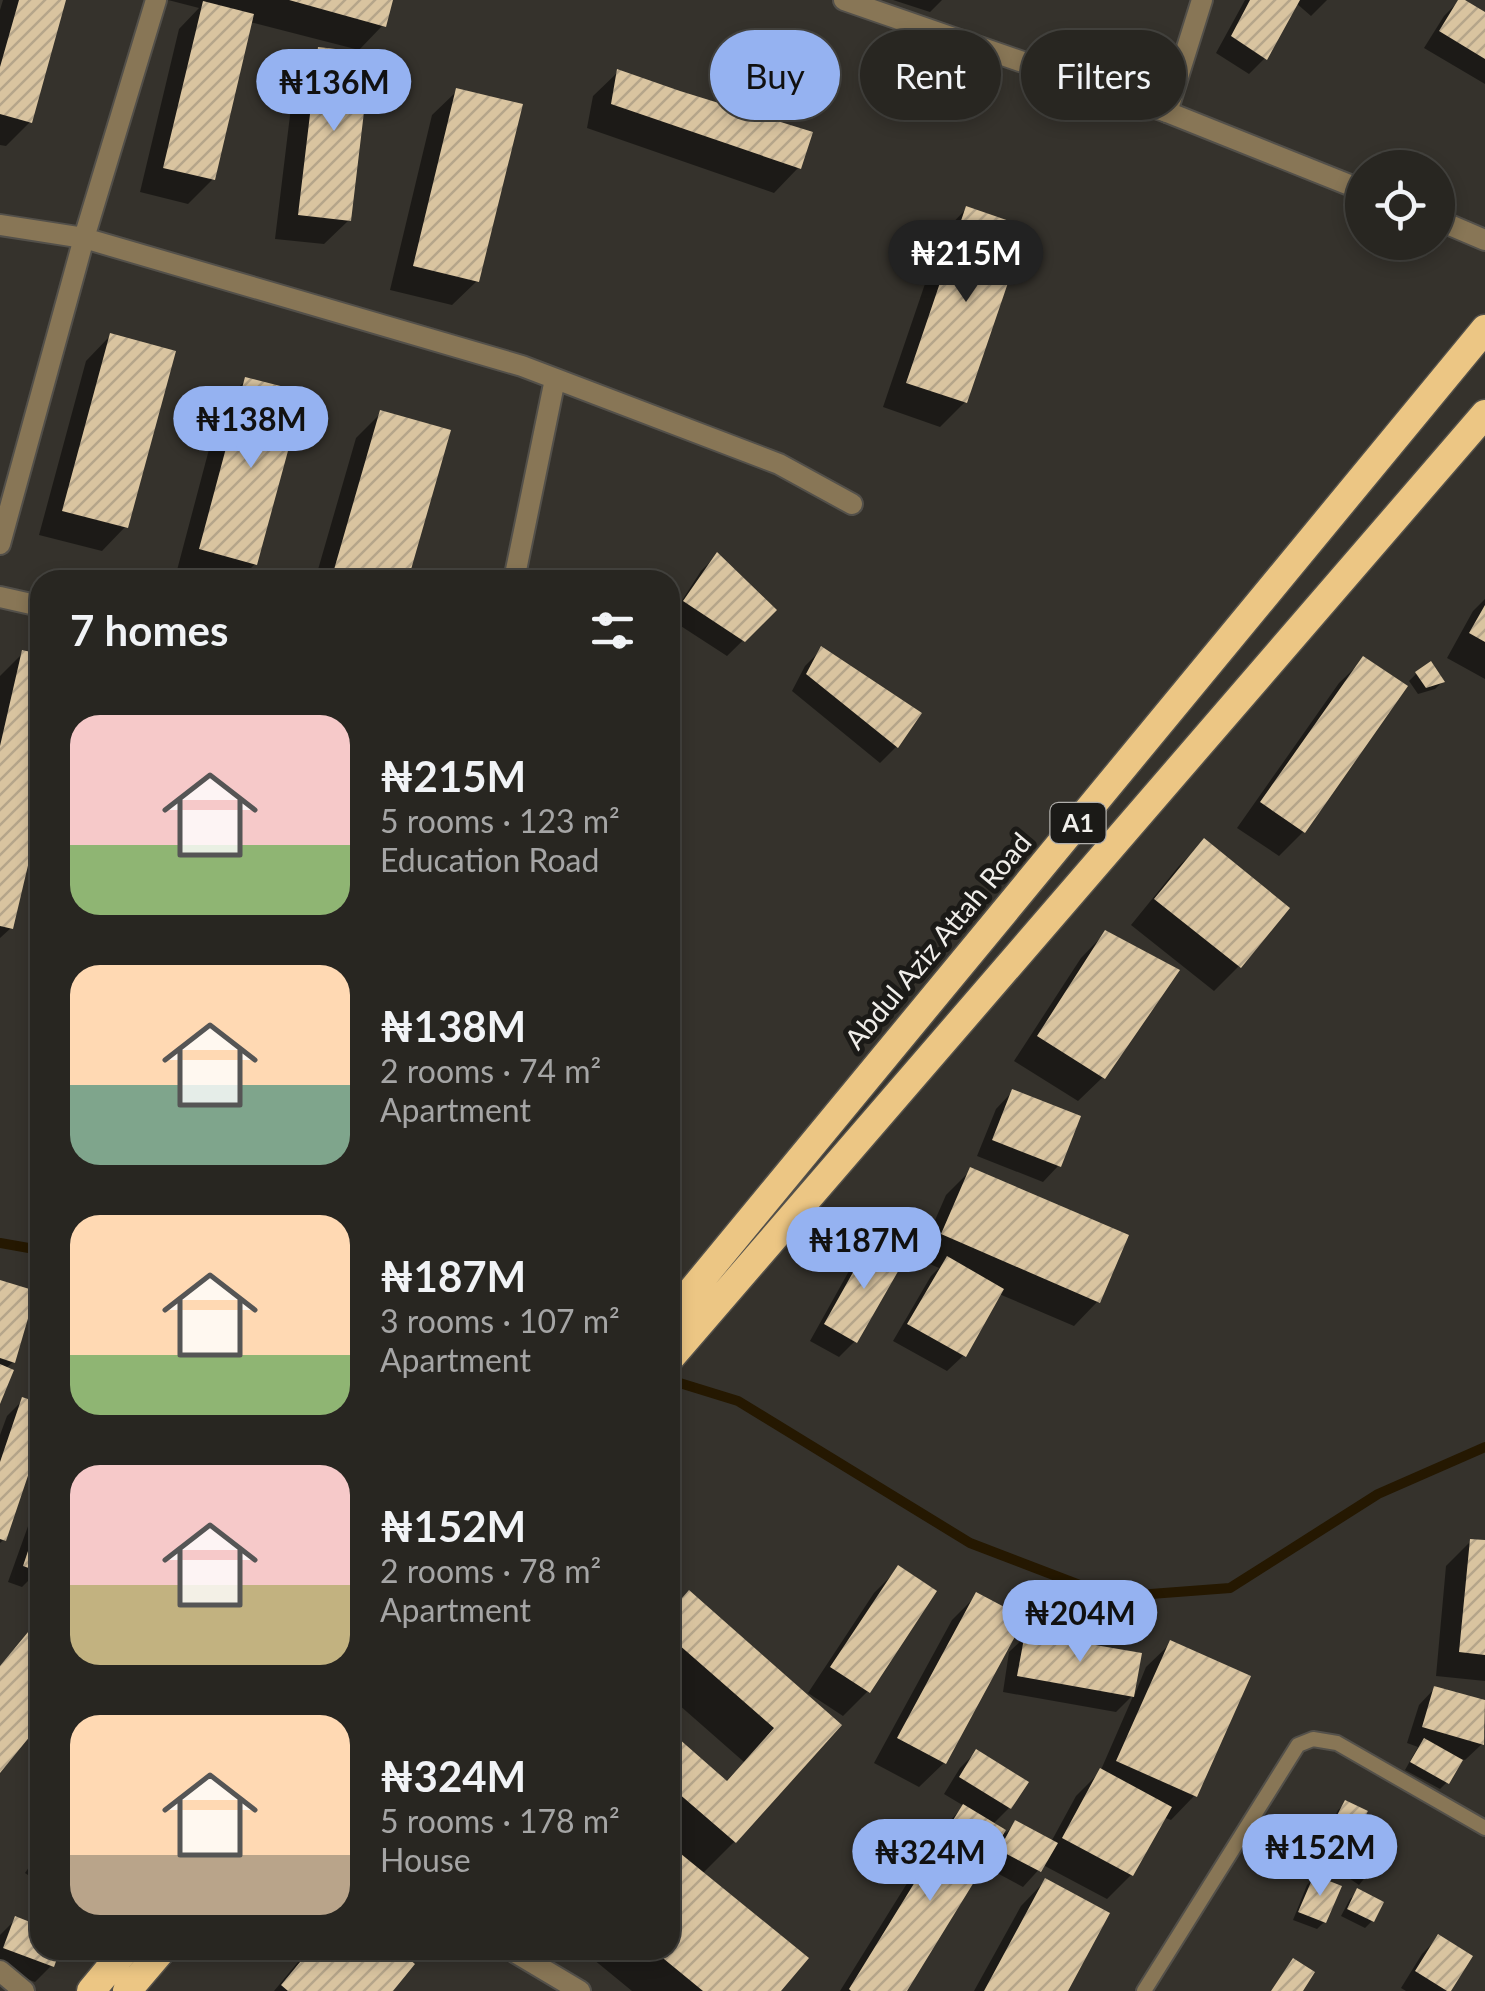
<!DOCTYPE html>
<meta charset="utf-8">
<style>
body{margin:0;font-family:Lato,sans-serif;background:#34322e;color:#f1f3f6;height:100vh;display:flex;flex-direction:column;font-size:38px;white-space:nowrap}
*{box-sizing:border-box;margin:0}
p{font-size:32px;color:#a5a5a5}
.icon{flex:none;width:55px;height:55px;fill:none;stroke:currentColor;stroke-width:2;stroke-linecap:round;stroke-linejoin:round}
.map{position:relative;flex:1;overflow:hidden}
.details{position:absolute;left:30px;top:570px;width:650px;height:1390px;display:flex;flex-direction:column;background:#282621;border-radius:30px;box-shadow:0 5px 15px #0003,0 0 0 2px #44433f}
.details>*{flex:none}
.banner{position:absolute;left:710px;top:30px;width:625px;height:90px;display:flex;gap:20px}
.fabs{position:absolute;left:1345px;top:150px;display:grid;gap:20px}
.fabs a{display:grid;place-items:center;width:110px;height:110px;border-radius:50%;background:#282621;box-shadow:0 5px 15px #0003,0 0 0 2px #44433f;font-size:50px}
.price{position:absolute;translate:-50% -85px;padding:0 22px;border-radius:35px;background:#95b2f1;color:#111;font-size:32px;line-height:65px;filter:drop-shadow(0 2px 5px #0008)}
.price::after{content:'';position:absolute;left:50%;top:60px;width:30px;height:22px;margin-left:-15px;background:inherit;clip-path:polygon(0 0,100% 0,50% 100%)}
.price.on{background:#222;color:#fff}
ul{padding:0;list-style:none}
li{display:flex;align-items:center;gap:30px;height:250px;padding:0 40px}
li span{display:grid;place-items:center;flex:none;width:280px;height:200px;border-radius:30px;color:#555}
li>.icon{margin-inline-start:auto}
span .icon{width:120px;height:120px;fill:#fffc;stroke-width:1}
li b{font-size:42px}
h2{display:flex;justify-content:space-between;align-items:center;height:120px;padding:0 40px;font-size:42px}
.tag{padding:0 35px;border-radius:45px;background:#282621;box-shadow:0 5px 15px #0003,0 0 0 2px #44433f;font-size:35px;line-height:90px}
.tag.on{background:#95b2f1;color:#111}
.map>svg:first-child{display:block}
</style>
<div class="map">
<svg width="1485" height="1991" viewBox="0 0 1485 1991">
<defs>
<pattern id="building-hatch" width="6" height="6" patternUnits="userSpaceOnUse" patternTransform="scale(2.5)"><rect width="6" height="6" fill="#d9c4a0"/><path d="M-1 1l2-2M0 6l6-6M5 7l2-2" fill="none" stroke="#b5a58a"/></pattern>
</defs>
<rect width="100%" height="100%" fill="#35322c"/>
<path fill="#0007" d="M 3,0 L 64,0 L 30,122 L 6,146 L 0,145 L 0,10 Z
M 168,0 L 390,0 L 383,25 L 359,50 L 250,22 L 213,179 L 188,204 L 140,192 L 179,29 L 199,8 Z
M 893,0 L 942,0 L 930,12 Z
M 1245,0 L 1327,0 L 1311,16 L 1296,3 L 1265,58 L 1249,74 L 1216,53 Z
M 1460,0 L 1485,15 L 1485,84 L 1424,48 L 1444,16 Z
M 319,49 L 349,220 L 324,244 L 275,239 L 295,74 Z
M 618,72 L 809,133 L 798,168 L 774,193 L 587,128 L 593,96 Z
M 457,91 L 477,281 L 452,305 L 390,290 L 432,115 Z
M 966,209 L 965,402 L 940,427 L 883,407 L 942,234 Z
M 110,336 L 126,526 L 102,551 L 39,535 L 86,361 Z
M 246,380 L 255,564 L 239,580 L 199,580 L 176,574 L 221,404 Z
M 381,413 L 405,580 L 315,580 L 356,438 Z
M 717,555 L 774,610 L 727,656 L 670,619 L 701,571 Z
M 1485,599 L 1485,679 L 1447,658 L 1473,611 Z
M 821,650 L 918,714 L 896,747 L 880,763 L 792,691 L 805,666 Z
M 23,653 L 40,657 L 40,863 L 27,860 L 11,928 L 0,938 L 0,676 Z
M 1364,659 L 1303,832 L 1279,856 L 1237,828 L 1339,683 Z
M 1416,674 L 1442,682 L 1435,689 L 1418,694 L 1409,681 Z
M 1204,842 L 1286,908 L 1239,966 L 1214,991 L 1131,925 L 1179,866 Z
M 1105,933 L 1103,1077 L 1078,1101 L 1014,1061 L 1081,958 Z
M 1012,1092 L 1059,1165 L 1043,1182 L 977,1156 L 996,1109 Z
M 971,1170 L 1098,1301 L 1074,1326 L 999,1294 L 964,1355 L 947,1371 L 893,1341 L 931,1276 L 939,1268 L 918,1259 L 946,1195 Z
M 871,1246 L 855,1341 L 839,1357 L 810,1341 L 854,1262 Z
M 0,1283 L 13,1362 L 5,1369 L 0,1398 Z
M 23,1400 L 40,1405 L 40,1432 L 3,1540 L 0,1543 L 0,1435 L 7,1416 Z
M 40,1499 L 40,1566 L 38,1571 L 22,1587 L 8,1582 L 36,1504 Z
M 1471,1541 L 1485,1543 L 1485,1681 L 1436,1676 L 1446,1566 Z
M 899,1568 L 868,1691 L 843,1716 L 808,1693 L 874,1593 Z
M 977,1595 L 944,1763 L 919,1787 L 874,1763 L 952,1620 Z
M 670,1613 L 838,1725 L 734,1842 L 702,1874 L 778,1991 L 632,1991 L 582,1950 L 670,1950 L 670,1735 L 725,1783 L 744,1762 L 670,1697 Z
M 1026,1636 L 1135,1694 L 1146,1667 L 1171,1643 L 1195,1795 L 1171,1820 L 1163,1817 L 1131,1875 L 1107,1899 L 1043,1865 L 1023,1887 L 982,1865 L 904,1991 L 840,1991 L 939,1832 L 964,1806 L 944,1794 L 960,1768 L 976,1752 L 1009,1808 L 992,1825 L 1006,1833 L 1016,1823 L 1051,1842 L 1076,1796 L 1100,1772 L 1134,1694 L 1116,1712 L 1003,1692 L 1009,1652 Z
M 1435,1688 L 1485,1703 L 1485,1732 L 1482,1744 L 1465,1760 L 1460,1759 L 1447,1782 L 1440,1789 L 1405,1770 L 1418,1747 L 1407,1743 L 1419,1705 Z
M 1346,1803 L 1343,1854 L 1336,1861 L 1317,1852 L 1338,1810 Z
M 40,1851 L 40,1883 L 25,1873 Z
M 1354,1854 L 1379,1860 L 1359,1885 L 1340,1872 Z
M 1314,1878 L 1324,1922 L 1317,1929 L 1293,1920 L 1307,1885 Z
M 1045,1881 L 1065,1991 L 974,1991 L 1021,1906 Z
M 1358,1892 L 1372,1921 L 1365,1928 L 1341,1916 L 1350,1899 Z
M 16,1919 L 40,1928 L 40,1950 L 57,1950 L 51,1966 L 35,1982 L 0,1969 L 0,1935 Z
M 1438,1938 L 1448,1991 L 1406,1991 L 1401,1988 L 1422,1954 Z
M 308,1950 L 394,1950 L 390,1991 L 274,1991 Z
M 527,1950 L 558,1950 L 546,1963 Z"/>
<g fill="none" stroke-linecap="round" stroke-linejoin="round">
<path stroke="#251801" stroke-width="10" d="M 0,1243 L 40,1250
M 670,1380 L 738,1401 L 970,1543 L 1111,1597 L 1230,1588 L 1378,1494 L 1485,1447"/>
</g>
<path fill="url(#building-hatch)" d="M 19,0 L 66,0 L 32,123 L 0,114 L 0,67 Z
M 289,0 L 393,0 L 386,27 Z
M 1250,0 L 1300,0 L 1267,60 L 1231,36 Z
M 1458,0 L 1465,0 L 1485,12 L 1485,59 L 1439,31 Z
M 203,1 L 254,14 L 215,180 L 163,168 Z
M 318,47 L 371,53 L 351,221 L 298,215 Z
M 617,69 L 680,91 L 813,132 L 801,169 L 611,104 Z
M 456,88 L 523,104 L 479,282 L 413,266 Z
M 966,206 L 1027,227 L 967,403 L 906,383 Z
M 110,333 L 176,351 L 128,528 L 62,511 Z
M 245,377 L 304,392 L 257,565 L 199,549 Z
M 380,410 L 451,430 L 408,580 L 331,580 Z
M 717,552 L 777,610 L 745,642 L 683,601 Z
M 1485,605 L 1485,642 L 1469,633 Z
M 821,646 L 922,713 L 898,748 L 806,674 Z
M 22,650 L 40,654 L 40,824 L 38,823 L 13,929 L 0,926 L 0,746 Z
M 1363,656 L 1408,686 L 1305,833 L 1260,802 Z
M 1431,661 L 1445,682 L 1426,688 L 1415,672 Z
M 1204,838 L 1290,908 L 1241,968 L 1154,899 Z
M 1105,930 L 1180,970 L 1105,1079 L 1037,1036 Z
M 1012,1089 L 1081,1116 L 1061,1167 L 992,1140 Z
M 970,1167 L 1129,1235 L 1100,1303 L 941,1234 Z
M 870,1242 L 904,1261 L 857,1343 L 824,1324 Z
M 947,1256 L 1004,1289 L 966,1357 L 907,1324 Z
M 0,1280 L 36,1291 L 15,1363 L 0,1358 Z
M 0,1364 L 14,1370 L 0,1404 Z
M 22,1397 L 40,1403 L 40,1440 L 6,1541 L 0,1539 L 0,1462 Z
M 39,1518 L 40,1518 L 40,1572 L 23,1566 Z
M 1470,1539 L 1485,1540 L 1485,1655 L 1459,1652 Z
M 898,1565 L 937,1591 L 870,1693 L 830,1667 Z
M 689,1590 L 842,1725 L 736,1843 L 670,1786 L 670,1731 L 727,1781 L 774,1728 L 670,1637 L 670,1612 Z
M 976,1592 L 1025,1618 L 946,1764 L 897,1738 Z
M 33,1626 L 40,1632 L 40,1724 L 0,1773 L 0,1666 Z
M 1025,1633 L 1142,1653 L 1134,1697 L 1017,1676 Z
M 1170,1640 L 1251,1676 L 1197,1797 L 1116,1761 Z
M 1434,1686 L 1485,1700 L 1484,1745 L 1422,1727 Z
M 1424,1738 L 1463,1760 L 1449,1784 L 1410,1762 Z
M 976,1749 L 1029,1782 L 1011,1809 L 959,1777 Z
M 1100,1768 L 1172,1807 L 1133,1876 L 1062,1838 Z
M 1345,1800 L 1368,1811 L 1345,1855 L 1322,1844 Z
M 963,1804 L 1006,1830 L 907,1991 L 851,1991 L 849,1989 Z
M 1015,1820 L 1058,1843 L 1041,1872 L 999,1850 Z
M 1361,1843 L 1383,1860 L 1368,1879 L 1346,1863 Z
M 670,1845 L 809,1958 L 781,1991 L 703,1991 L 653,1950 L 670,1950 Z
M 1314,1875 L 1342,1886 L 1326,1923 L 1298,1912 Z
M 1045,1878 L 1110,1913 L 1068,1991 L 984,1991 Z
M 1357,1888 L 1384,1902 L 1374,1922 L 1347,1909 Z
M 15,1916 L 40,1926 L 40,1950 L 60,1950 L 54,1967 L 3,1948 Z
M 1438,1934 L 1473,1956 L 1451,1991 L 1447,1991 L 1415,1971 Z
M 310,1950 L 398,1950 L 415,1964 L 393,1991 L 288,1991 L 281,1985 Z
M 1293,1958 L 1315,1972 L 1303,1991 L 1271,1991 Z"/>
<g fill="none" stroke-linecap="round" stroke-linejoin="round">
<g stroke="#53504a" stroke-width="18">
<path id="service" d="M 1144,1991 L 1298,1745 L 1313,1739 L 1337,1743 L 1485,1828"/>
</g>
<g stroke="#53504a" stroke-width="24">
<path id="minor" d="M 1167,112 L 1202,0
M 0,225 L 84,238 L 522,366 L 779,464 L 852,504
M 0,544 L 84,238 L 156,0
M 514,580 L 555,379
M 0,597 L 40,606
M 511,1950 L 580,1991
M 0,1971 L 24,1991"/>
</g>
<g stroke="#53504a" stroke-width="24">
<path id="tertiary" d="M 844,0 L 1167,112 L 1362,190
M 1438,220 L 1485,240"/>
</g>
<g stroke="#53504a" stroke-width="31">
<path id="trunk" d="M 670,1317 L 1485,329
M 670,1358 L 1485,414
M 91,1991 L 125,1950
M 127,1991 L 162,1950"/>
</g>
<use href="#service" stroke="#887656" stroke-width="14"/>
<use href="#minor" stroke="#887656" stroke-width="20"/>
<use href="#tertiary" stroke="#887656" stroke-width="20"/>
<use href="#trunk" stroke="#ecc684" stroke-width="28"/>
</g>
<g text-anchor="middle" stroke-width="10" stroke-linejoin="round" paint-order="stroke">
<rect fill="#1b1a17" stroke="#b0aeab" stroke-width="2.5" x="1050.5" y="803" width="55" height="40" rx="8"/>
<g font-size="25" font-weight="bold" fill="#f0eeea">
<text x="1078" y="832">A1</text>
</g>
<g font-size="28" fill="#f0eeea" stroke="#1b1a17">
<text transform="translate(938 941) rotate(-50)" y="10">Abdul Aziz Attah Road</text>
</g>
</g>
</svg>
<div class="fabs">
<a><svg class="icon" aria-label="locate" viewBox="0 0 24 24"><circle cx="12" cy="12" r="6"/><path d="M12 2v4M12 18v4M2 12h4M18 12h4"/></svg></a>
</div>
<b class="price" style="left:334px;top:134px">₦136M</b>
<b class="price on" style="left:966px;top:305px">₦215M</b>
<b class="price" style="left:251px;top:471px">₦138M</b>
<b class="price" style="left:864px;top:1292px">₦187M</b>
<b class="price" style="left:1080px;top:1665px">₦204M</b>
<b class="price" style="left:1320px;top:1899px">₦152M</b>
<b class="price" style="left:930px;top:1904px">₦324M</b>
<div class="banner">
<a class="tag on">Buy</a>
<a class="tag">Rent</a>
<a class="tag">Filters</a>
</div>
<section class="details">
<h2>7 homes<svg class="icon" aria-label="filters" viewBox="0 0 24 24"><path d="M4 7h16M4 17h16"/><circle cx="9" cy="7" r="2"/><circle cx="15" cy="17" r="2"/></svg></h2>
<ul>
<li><span style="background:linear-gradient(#f6c9c9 65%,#8fb573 0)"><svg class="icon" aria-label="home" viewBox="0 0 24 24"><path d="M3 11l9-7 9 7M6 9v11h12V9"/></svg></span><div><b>₦215M</b><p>5 rooms · 123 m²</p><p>Education Road</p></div></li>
<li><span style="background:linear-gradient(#ffd9b3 60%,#7fa58c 0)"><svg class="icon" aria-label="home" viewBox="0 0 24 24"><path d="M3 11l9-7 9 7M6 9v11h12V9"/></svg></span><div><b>₦138M</b><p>2 rooms · 74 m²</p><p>Apartment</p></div></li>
<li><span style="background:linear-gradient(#ffd9b3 70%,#8fb573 0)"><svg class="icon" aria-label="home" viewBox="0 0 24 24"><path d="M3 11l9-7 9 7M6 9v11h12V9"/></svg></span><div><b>₦187M</b><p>3 rooms · 107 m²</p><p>Apartment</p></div></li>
<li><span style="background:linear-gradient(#f6c9c9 60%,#c2b280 0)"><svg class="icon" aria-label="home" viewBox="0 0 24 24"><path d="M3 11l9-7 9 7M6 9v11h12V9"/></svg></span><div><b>₦152M</b><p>2 rooms · 78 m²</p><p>Apartment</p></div></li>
<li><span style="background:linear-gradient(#ffd9b3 70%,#b9a48a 0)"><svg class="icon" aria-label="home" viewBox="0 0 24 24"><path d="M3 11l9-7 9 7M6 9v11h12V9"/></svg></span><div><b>₦324M</b><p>5 rooms · 178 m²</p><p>House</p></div></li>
</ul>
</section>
</div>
